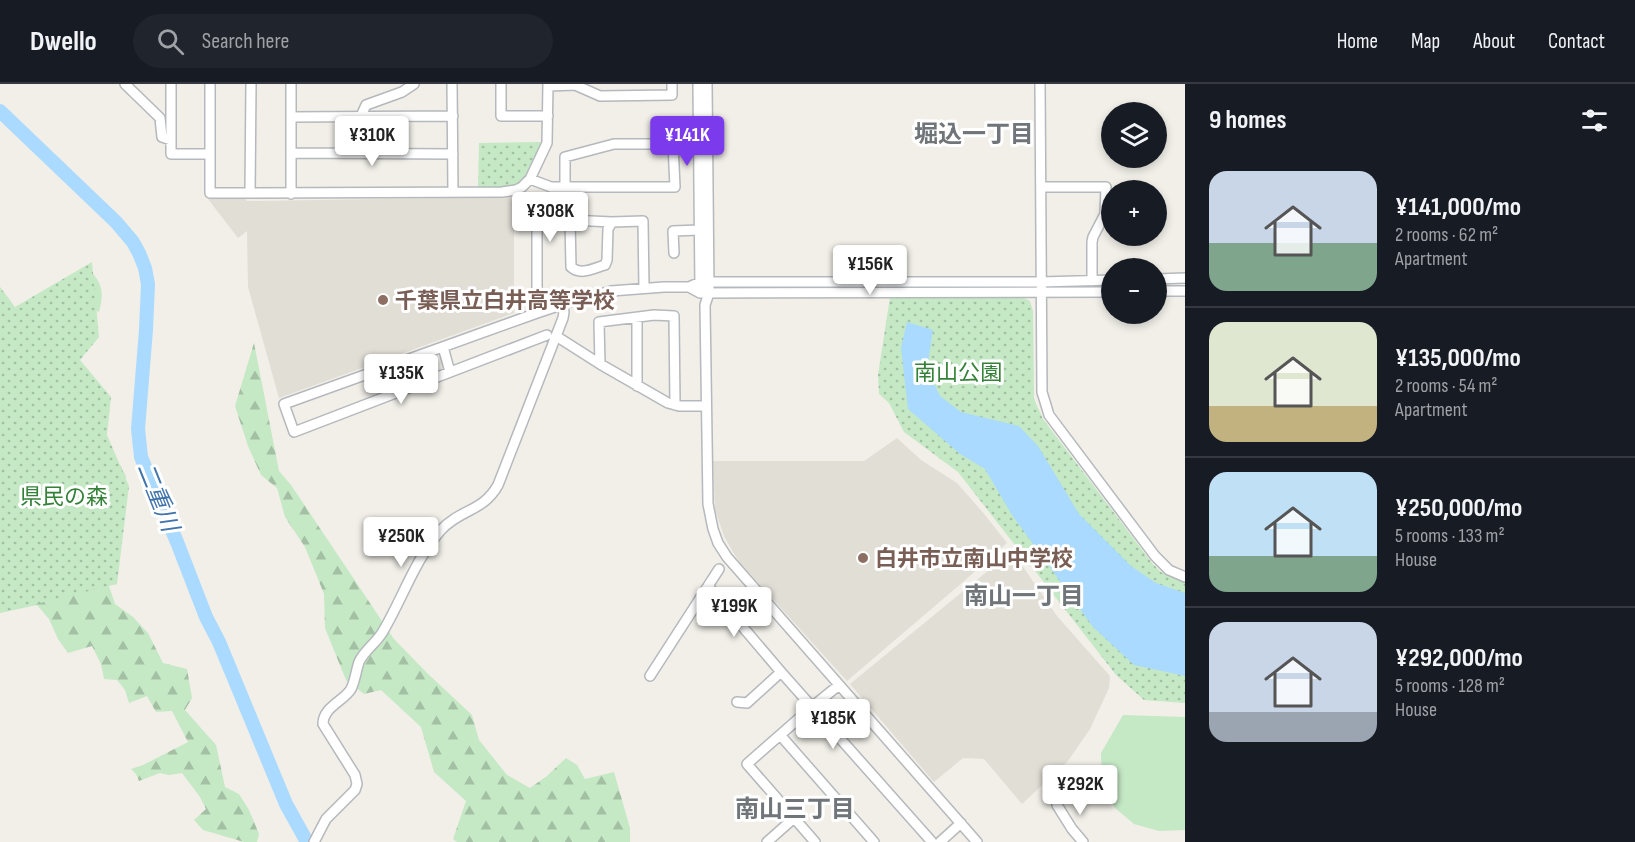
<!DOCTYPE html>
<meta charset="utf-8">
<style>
body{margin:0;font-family:"Sofia Sans Condensed","Noto Sans JP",sans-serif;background:#20242c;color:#f1f3f6;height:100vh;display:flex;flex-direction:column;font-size:22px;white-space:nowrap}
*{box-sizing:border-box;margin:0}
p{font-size:20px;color:#9ea1a6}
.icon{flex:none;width:33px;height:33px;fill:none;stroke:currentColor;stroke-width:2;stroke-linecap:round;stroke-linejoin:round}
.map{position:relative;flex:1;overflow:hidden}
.side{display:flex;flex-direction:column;background:#171b24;width:450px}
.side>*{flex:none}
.tools{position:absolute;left:1101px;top:18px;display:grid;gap:12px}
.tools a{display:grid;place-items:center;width:66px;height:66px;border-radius:50%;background:#171b24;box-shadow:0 3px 9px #0003;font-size:30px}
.price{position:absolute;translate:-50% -51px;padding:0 14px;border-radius:6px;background:#fff;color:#222;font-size:20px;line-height:39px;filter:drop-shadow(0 2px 3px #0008)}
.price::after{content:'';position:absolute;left:50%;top:36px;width:18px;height:14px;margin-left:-9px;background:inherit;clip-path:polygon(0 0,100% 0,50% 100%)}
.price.selected{background:#7c3aed;color:#fff}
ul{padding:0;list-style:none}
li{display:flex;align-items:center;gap:18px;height:150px;padding:0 24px}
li+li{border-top:2px solid #363941}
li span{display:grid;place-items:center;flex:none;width:168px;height:120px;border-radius:18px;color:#555}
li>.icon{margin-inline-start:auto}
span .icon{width:72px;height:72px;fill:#fffc;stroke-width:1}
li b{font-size:26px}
h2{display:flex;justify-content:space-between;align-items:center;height:72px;padding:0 24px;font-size:26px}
header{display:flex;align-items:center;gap:36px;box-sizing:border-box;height:84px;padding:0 30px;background:#171b24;border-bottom:2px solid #363941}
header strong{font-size:28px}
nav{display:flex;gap:33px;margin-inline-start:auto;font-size:21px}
.search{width:420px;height:54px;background:#20242c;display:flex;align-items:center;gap:15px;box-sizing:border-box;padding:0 21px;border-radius:33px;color:#9ea1a6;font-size:22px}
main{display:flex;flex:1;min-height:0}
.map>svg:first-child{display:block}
</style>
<header>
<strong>Dwello</strong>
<div class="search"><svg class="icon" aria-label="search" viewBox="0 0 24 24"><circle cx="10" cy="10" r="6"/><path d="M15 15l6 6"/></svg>Search here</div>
<nav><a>Home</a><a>Map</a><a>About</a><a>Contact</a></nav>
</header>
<main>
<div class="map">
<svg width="1185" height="758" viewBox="0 0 1185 758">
<defs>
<pattern id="forest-firs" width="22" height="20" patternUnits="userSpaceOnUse" patternTransform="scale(1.5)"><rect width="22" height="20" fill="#c5e8c5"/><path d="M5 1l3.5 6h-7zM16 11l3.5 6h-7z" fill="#a3c0a4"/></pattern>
<pattern id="park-dots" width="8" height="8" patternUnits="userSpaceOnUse" patternTransform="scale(1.5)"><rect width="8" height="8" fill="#c5e8c5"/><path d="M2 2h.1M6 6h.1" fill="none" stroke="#a3c0a4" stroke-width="1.8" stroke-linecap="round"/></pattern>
</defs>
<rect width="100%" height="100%" fill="#f1efe8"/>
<path fill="#e1ded6" d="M 514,113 L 514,229 L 279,314 L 248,203 L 247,147 L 238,154 L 208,115 L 246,115 L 247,117 Z
M 897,354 L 921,376 L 957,399 L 985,431 L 1007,459 L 963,498 L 847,597 L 740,479 L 733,468 L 724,452 L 715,426 L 713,377 L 864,377 Z
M 1012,467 L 1057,532 L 1110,592 L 1109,604 L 1090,645 L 1068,677 L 1022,720 L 984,675 L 963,674 L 934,698 L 850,600 Z"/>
<path fill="url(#forest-firs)" d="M 92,189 C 104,202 103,211 99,228 L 92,225 L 64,297 L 108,360 L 126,392 L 121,421 L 105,490 L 115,520 L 133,533 L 148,549 L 163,579 L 187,585 L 192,614 L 185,626 L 216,661 L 225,703 L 239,710 L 249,726 L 259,750 L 257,758 L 244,758 L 203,746 L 194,736 L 206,725 L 200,713 L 182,689 L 169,691 L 160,689 L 139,697 L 136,690 L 131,685 L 143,681 L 188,658 L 172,627 L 156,628 L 147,612 L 129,619 L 125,606 L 117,596 L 104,595 L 101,580 L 92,562 L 68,569 L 58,555 L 49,535 L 37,521 L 0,529 L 0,212 L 19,227 L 32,213 L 40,211 Z
M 254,259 L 279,387 L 291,401 L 394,555 L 427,589 L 472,631 L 479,656 L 507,691 L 530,704 L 547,692 L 566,674 L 577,681 L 585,695 L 614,688 L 630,744 L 630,758 L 457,758 L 453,755 L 466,717 L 434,688 L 421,643 L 381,606 L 364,610 L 346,596 L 325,544 L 324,510 L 316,490 L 305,463 L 285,433 L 277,404 L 261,391 L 248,362 L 235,322 Z"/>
<path fill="url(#park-dots)" d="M 541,58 C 535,72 528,98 512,103 C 502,106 488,104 478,104 L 479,59 Z
M 92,178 L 99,253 L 80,276 L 111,313 L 107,351 L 129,402 L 117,500 L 0,529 L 0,203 L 15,223 Z
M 890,213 L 1022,213 L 1030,217 L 1033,227 L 1034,315 L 1043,335 L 1152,479 L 1161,488 L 1185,498 L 1185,619 L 1144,616 L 1116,591 L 958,388 L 904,348 L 889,319 L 879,310 L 878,291 Z"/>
<path fill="#c5e8c5" d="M 1123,631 L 1185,633 L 1185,746 L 1159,747 L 1134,740 L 1115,724 L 1102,702 L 1101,669 Z"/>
<path fill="#aadaff" d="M 907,238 L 933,246 L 927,285 L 940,312 L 961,328 L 1019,342 L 1038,362 L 1079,430 L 1131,482 L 1156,499 L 1185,509 L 1185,592 L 1134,581 L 1093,543 L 1012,431 L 985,385 L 960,370 L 908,325 L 901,264 Z"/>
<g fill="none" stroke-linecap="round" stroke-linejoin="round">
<path stroke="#aadaff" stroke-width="14" d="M 0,27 L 116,138 L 133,158 L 139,169 L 145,184 L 148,200 L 146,246 L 138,345 L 141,373 L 177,458 L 206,533 L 219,558 L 286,720 L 307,758"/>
<g stroke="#b5b8bc" stroke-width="12">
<path id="minor" d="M 125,0 L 160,34 L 162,53 L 171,56
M 171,0 L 171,70 L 210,70
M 210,0 L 210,109 L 250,109
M 251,0 L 250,109 L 502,108 L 516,106 L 522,103 L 530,95 L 547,59 L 548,0
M 291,0 L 291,110
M 452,0 L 453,108
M 501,0 L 501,32 L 548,32
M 698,0 L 700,205
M 707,0 L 709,209 L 705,221 L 708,420 L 713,445 L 718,459 L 727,473 L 977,758
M 1040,0 L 1042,308 L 1049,331 L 1155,472 L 1169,486 L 1185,493
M 548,2 L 575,1 L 600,12 L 672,11 L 672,0
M 361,32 L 366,21 L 402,8 L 414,0
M 291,33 L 453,32
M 291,69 L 453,70
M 530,95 L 551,103 L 675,103 L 673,60 L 614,60 L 565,73 L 565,103
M 1041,103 L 1106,103 L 1105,130 L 1093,153 L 1092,158 L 1092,197
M 570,136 L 571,183 C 581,192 594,184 605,181 L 607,176 L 608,145 L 612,138 L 643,137 L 644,204
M 674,169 L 673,147 L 699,146
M 1156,195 L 1185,194
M 689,203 L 700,198 L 1041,198 L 1112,196
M 1156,207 L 1185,207
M 537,229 L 537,137 L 570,136 L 612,138
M 547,251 L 294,348 L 284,320 L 537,229 L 576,216 L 611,207 L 664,203 L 689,203 L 700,209 L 1112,208
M 556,252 L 600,280 L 668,319 L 679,322 L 706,322
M 443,263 L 450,288
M 600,280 L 599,238 L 654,231 L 674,232 L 675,321
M 637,302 L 637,234
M 708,502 L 781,588
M 650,592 L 719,485
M 737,618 L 747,619 L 781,588 L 932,758
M 781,652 L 874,758
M 1057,721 L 1072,745 L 1083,758
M 314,758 L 326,735 L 355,706 L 357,700 L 355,691 L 323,640 C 323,623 344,617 351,605 C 355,597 356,587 359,578 C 364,567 375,560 382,549 C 402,516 415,475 441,446 C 460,425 483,428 498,401 L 563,234 L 564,228 L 562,220
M 767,758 L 794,734
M 815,758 L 747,680 L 812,623 L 839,601
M 940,758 L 961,739"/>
</g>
<use href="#minor" stroke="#fff" stroke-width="9"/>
</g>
<g fill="#8d6e63" stroke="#fff" stroke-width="2">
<circle cx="383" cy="216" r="6"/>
<circle cx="863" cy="474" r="6"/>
</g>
<g text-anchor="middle" stroke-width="6" stroke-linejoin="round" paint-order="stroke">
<g font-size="22" font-weight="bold" fill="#785e54" stroke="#fff" text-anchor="start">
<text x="395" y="224">千葉県立白井高等学校</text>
<text x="875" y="482">白井市立南山中学校</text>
</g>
<g font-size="22" fill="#348238" stroke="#fff">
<text x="958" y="296">南山公園</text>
<text x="64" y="420">県民の森</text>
</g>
<g font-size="24" font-weight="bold" fill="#70757a" stroke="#fff">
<text x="974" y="58">堀込一丁目</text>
<text x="1024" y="520">南山一丁目</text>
<text x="795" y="733">南山三丁目</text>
</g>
<g font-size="24" font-style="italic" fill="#4174aa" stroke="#fff">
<text transform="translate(158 413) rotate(68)" y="8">二重川</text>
</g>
</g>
</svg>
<div class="tools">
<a><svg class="icon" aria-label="layers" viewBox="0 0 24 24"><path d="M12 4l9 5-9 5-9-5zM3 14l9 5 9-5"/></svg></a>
<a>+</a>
<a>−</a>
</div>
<b class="price" style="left:372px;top:83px">¥310K</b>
<b class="price selected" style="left:687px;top:83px">¥141K</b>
<b class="price" style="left:550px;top:159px">¥308K</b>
<b class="price" style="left:870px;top:212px">¥156K</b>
<b class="price" style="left:401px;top:321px">¥135K</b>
<b class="price" style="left:401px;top:484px">¥250K</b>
<b class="price" style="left:734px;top:554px">¥199K</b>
<b class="price" style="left:833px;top:666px">¥185K</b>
<b class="price" style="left:1080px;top:732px">¥292K</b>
</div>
<section class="side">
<h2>9 homes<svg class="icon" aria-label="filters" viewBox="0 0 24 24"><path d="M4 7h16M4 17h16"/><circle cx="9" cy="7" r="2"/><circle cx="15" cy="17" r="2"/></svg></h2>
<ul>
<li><span style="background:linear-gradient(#c9d6e8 60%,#7fa58c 0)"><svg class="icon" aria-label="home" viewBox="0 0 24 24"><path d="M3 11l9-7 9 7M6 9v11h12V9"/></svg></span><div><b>¥141,000/mo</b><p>2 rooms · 62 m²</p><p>Apartment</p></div></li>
<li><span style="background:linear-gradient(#dfe7d0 70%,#c2b280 0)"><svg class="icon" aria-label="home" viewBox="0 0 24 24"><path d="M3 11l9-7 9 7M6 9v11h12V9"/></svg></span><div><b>¥135,000/mo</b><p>2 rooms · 54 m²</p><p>Apartment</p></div></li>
<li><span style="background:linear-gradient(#bfe0f5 70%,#7fa58c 0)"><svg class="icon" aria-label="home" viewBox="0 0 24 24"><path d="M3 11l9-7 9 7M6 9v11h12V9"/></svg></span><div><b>¥250,000/mo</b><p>5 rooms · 133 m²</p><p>House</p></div></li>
<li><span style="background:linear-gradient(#c9d6e8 75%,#9aa5b1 0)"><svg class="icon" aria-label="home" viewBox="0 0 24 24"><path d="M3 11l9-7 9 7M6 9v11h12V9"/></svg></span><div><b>¥292,000/mo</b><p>5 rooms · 128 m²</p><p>House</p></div></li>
</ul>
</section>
</main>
